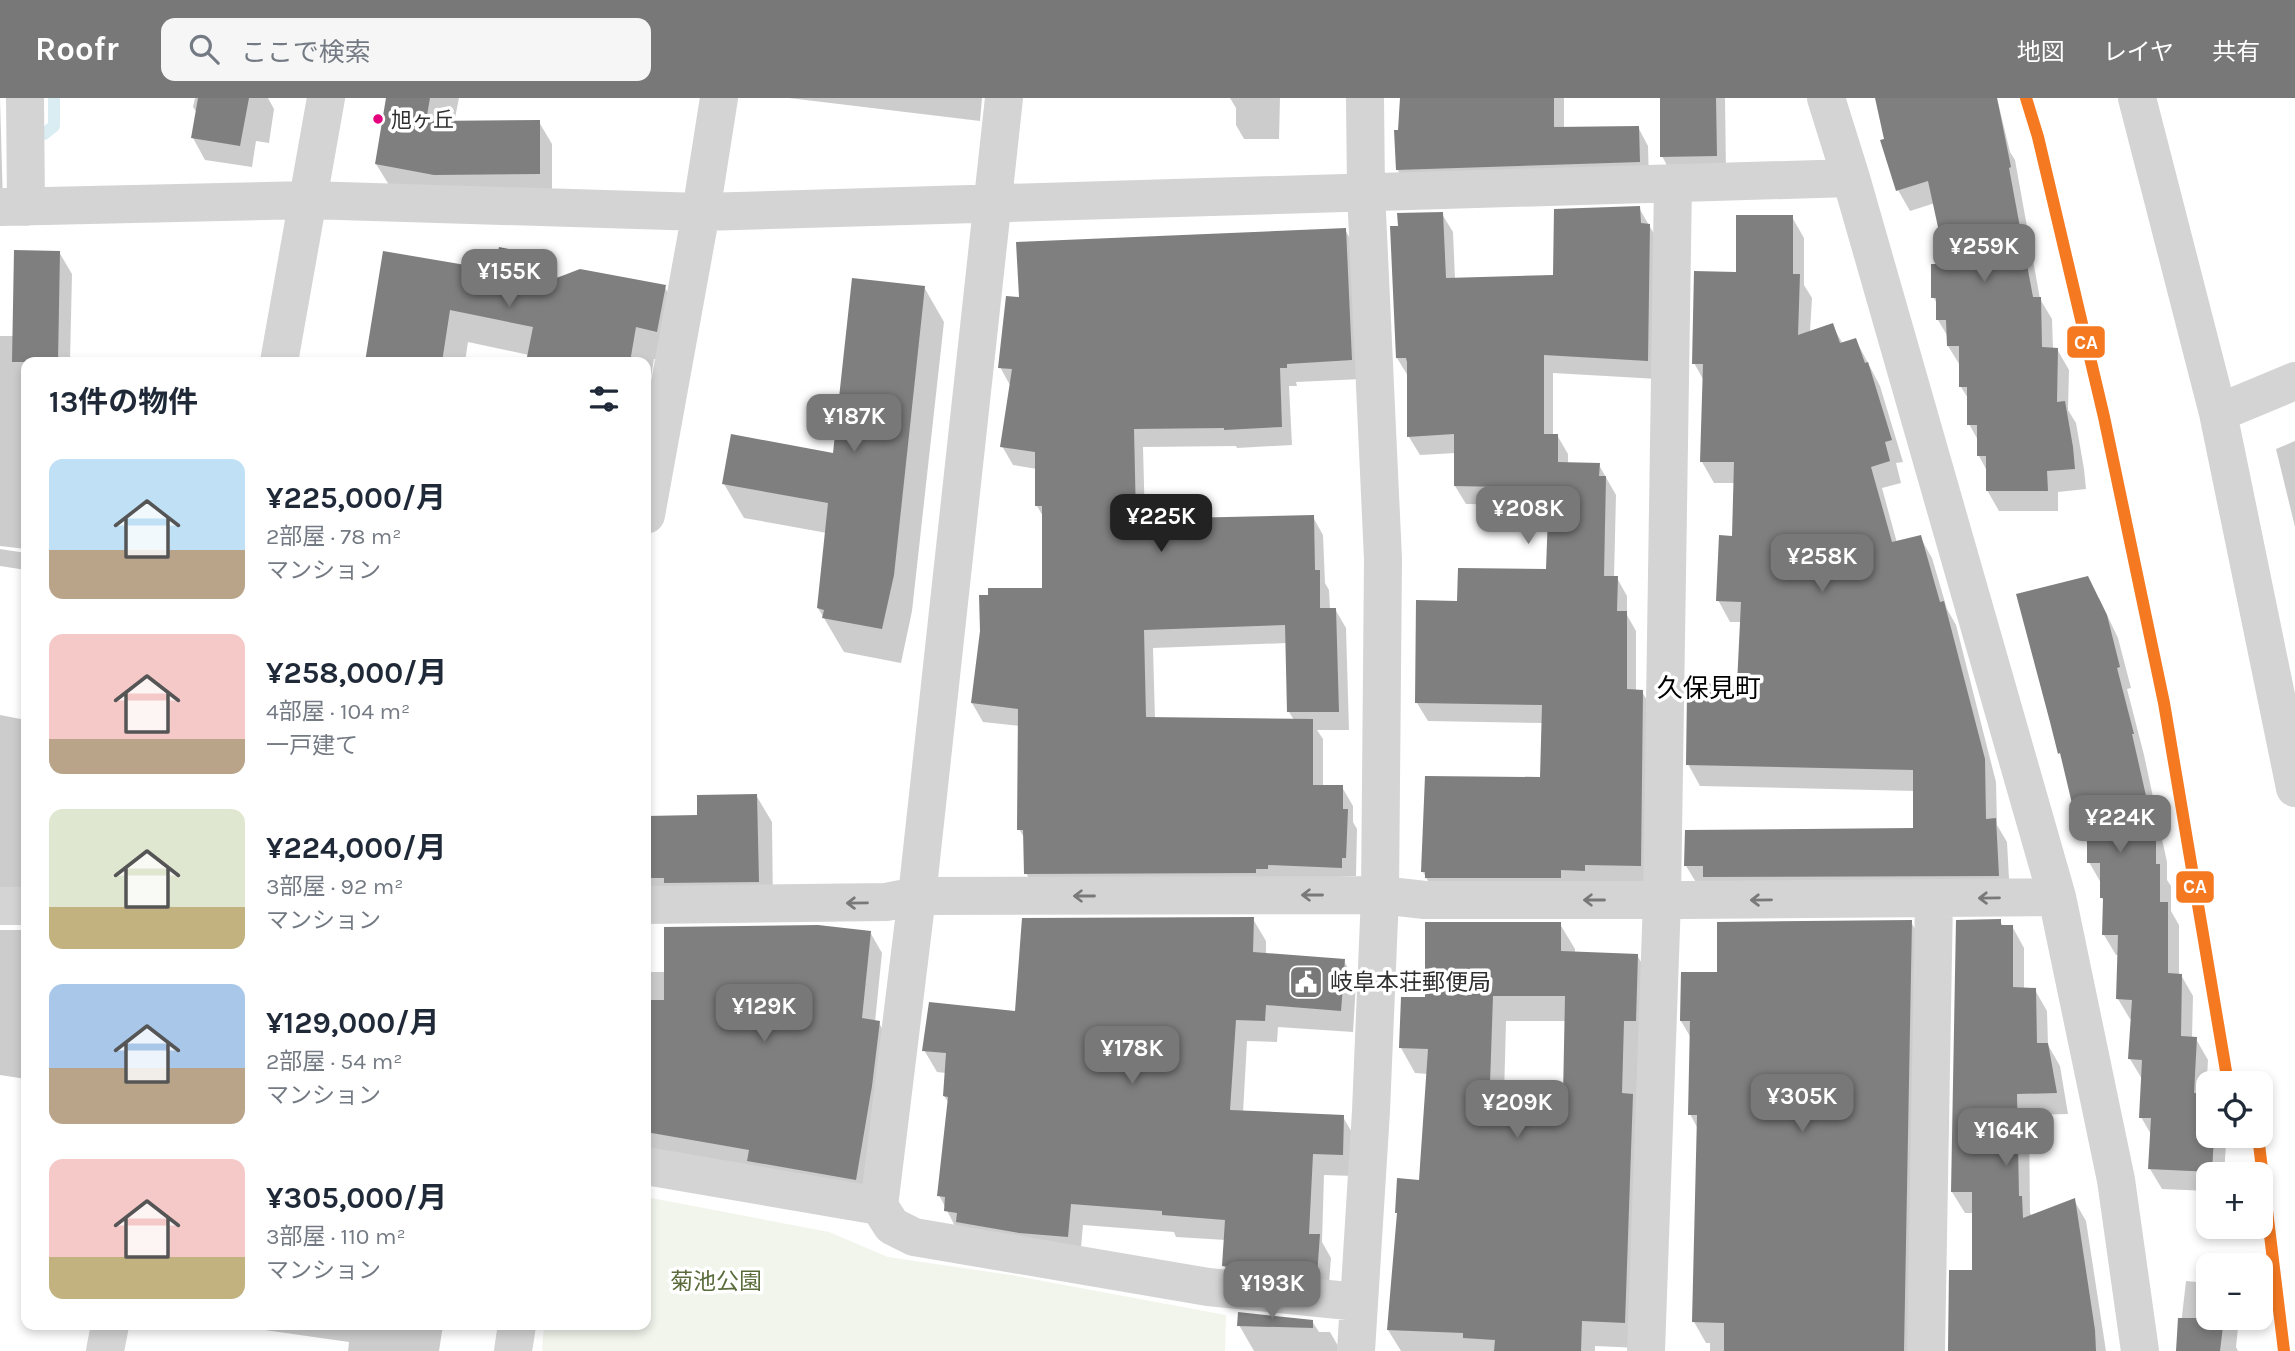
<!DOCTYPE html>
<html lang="ja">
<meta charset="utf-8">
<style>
body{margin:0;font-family:Karla,"Noto Sans JP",sans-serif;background:#f6f6f7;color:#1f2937;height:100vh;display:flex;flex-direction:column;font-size:26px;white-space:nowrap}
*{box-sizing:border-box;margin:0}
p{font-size:23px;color:#747a83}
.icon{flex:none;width:38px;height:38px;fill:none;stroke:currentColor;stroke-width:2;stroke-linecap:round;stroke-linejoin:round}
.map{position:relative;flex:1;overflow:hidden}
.details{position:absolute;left:21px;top:259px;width:630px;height:973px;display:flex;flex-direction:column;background:#fff;border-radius:14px;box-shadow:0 4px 10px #0003}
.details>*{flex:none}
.tools{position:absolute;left:2196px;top:973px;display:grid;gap:14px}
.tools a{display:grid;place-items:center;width:77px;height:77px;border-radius:14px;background:#fff;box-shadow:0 4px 10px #0003;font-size:35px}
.price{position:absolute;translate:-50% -60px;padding:0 16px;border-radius:14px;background:#787878;color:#fff;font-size:23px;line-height:46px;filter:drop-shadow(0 2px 4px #0008)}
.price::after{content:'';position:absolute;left:50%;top:42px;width:21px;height:16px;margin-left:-10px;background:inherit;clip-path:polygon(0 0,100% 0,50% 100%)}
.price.active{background:#222;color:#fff}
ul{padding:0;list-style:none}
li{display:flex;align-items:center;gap:21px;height:175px;padding:0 28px}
li span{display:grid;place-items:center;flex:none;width:196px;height:140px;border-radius:14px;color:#555}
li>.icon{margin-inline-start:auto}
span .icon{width:84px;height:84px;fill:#fffc;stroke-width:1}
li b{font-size:30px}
h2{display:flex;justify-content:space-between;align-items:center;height:84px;padding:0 28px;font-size:30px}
header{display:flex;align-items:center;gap:42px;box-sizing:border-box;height:98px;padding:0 35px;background:#787878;color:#fff}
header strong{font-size:33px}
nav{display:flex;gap:38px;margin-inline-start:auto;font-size:24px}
.search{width:490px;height:63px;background:#f6f6f7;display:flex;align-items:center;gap:18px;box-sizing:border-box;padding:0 24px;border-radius:14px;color:#747a83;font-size:26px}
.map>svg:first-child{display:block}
</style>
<header>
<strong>Roofr</strong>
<div class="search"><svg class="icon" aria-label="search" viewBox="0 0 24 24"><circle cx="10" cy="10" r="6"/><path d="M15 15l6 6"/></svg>ここで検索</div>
<nav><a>地図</a><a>レイヤ</a><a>共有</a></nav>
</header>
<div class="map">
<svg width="2295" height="1253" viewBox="0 0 2295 1253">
<rect width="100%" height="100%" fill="#fff"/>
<path fill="#f2f5ec" d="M 646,1099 L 829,1134 L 888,1159 L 1011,1177 L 1226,1217 L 1225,1253 L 542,1253 L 544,1227 L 646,1227 Z"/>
<path fill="#0003" fill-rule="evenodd" d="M 0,0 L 3,106 L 0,106 Z
M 195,0 L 268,0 L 274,11 L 269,45 L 256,43 L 252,69 L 205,62 L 193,40 L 197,15 L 193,9 Z
M 388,0 L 459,0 L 454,25 L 539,24 L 552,46 L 552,97 L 389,87 L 376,66 Z
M 789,0 L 982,0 L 980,23 Z
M 1230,0 L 1280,0 L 1279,41 L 1244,41 L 1236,27 L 1236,10 Z
M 1402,0 L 1564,0 L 1564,31 L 1638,29 L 1648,48 L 1649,82 L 1408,89 L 1397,71 Z
M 1661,0 L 1725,0 L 1726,76 L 1672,77 L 1662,58 Z
M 1877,0 L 1997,0 L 2010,54 L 2015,62 L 2040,201 L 2052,221 L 2053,251 L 2057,251 L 2069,272 L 2068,312 L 2076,325 L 2084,371 L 2086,391 L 2058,394 L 2058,413 L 1999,413 L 1987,392 L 1987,373 L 1979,358 L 1979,344 L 1969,326 L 1969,302 L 1961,289 L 1961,269 L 1948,248 L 1948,239 L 1938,222 L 1938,207 L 1933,199 L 1948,167 L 1935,105 L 1910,113 L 1898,92 L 1882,43 L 1886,42 Z
M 1639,110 L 1660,146 L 1658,281 L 1553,275 L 1553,337 L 1557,337 L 1568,356 L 1568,366 L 1599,367 L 1616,397 L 1614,480 L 1617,480 L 1627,498 L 1627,517 L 1636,533 L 1636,593 L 1642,594 L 1653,612 L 1650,785 L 1433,792 L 1423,774 L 1542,681 L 1543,625 L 1428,623 L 1417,605 L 1459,505 L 1548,473 L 1550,407 L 1466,406 L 1455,388 L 1456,355 L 1420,357 L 1409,339 L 1408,278 L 1397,260 L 1399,129 L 1442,116 L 1453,134 L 1455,181 L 1555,179 Z
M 1792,119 L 1804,140 L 1804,187 L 1812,200 L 1810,234 L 1832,227 L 1843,246 L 1856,242 L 1880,288 L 1903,364 L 1896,365 L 1901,385 L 1882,390 L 1897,445 L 1920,439 L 1932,460 L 1947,511 L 1956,527 L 1996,684 L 1997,727 L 2007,744 L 2010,799 L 1699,789 L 1686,768 L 1915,731 L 1915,693 L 1700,688 L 1688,666 L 1739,587 L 1741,524 L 1730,524 L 1718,502 L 1733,439 L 1735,385 L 1714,385 L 1702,364 L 1704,283 L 1694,265 L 1738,176 Z
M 1345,132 L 1356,150 L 1362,281 L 1296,284 L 1297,288 L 1289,288 L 1292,347 L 1237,350 L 1236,348 L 1143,349 L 1145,423 L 1313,419 L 1323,437 L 1325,485 L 1329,492 L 1330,511 L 1335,511 L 1346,530 L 1349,632 L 1317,632 L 1323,641 L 1323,689 L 1342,689 L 1353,708 L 1353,724 L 1357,731 L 1356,778 L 1037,794 L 1026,775 L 1025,741 L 1019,731 L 1020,628 L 983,624 L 972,605 L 1044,491 L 1044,420 L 1037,408 L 1037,371 L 1013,367 L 1002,348 L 1011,289 L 1000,269 L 1021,201 ZM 1287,545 L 1289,614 L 1294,622 L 1155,621 L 1153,550 Z
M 59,154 L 72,176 L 70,264 L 26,264 L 26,451 L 0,448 L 0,238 L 14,238 Z
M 385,155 L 496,174 L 531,157 L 548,185 L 664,188 L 683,221 L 675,266 L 654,261 L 646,308 L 646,264 L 528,264 L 529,257 L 468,244 L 465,264 L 367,264 Z
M 924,189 L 944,224 L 912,513 L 901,565 L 844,554 L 818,510 L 827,435 L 744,420 L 724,386 L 835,357 Z
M 2295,343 L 2295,429 L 2276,351 Z
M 0,451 L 26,455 L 26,472 L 0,468 Z
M 2099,500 L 2118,540 L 2131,590 L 2127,591 L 2144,657 L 2167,764 L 2167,782 L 2171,788 L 2171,813 L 2179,827 L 2179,877 L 2181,877 L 2193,898 L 2192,941 L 2196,941 L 2208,962 L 2206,997 L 2208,1002 L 2208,1038 L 2221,1038 L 2226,1046 L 2224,1076 L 2208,1076 L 2208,1093 L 2162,1091 L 2150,1071 L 2152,1038 L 2141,1019 L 2142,981 L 2130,961 L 2132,921 L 2130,921 L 2118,901 L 2119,857 L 2116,857 L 2104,837 L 2105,805 L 2102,800 L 2101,785 L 2089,764 L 2089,748 L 2081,734 Z
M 0,617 L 26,622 L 26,805 L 0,795 Z
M 756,697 L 772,724 L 773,810 L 646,807 L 646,720 L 699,719 Z
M 1253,821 L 1266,843 L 1266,857 L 1344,863 L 1356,885 L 1353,934 L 1278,929 L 1277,944 L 1247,943 L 1243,1015 L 1343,1019 L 1356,1041 L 1354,1078 L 1324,1077 L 1322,1144 L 1331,1160 L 1328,1199 L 1237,1190 L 1224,1168 L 1226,1142 L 1176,1139 L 1174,1134 L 1083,1127 L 1080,1161 L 958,1134 L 939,1097 L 949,1005 L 944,998 L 946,975 L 937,974 L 924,952 Z
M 2000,823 L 2003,828 L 2012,828 L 2024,850 L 2024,891 L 2035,892 L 2047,913 L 2048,947 L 2060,968 L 2068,1016 L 2029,1017 L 2030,1115 L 2032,1118 L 2074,1102 L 2086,1123 L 2106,1253 L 1950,1253 L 1974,1173 L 1974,1115 L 1965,1115 L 1952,1094 Z
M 1911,824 L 1923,845 L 1916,1253 L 1710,1253 L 1710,1245 L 1706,1245 L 1694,1224 L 1698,1031 L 1690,1016 L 1691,940 L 1681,923 L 1683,876 L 1719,876 Z
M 1560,826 L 1575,851 L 1575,855 L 1637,857 L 1652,883 L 1639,1250 L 1595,1248 L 1595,1253 L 1401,1253 L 1388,1232 L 1421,1084 L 1428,976 L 1415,975 L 1401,950 L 1426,901 ZM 1506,923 L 1566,923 L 1564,1001 L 1504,998 Z
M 0,832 L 22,832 L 26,839 L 26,981 L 0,977 Z
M 870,834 L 882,855 L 875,924 L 879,925 L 890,945 L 867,1102 L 646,1065 L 646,874 L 666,874 Z
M 2186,1183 L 2208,1185 L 2208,1220 L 2239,1220 L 2236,1249 L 2238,1253 L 2178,1253 Z
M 1312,1223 L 1319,1234 L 1330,1234 L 1341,1253 L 1254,1253 L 1239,1227 Z
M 229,1227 L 443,1227 L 439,1253 L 348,1253 L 349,1244 Z"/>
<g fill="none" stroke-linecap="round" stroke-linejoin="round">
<path stroke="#d9edf2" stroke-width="12" d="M 44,36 L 54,28 L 54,0"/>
</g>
<path fill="#7f7f7f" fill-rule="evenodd" d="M 198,0 L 249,0 L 240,48 L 191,40 Z
M 386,0 L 430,0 L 426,23 L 540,22 L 540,76 L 434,77 L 375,66 Z
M 1400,0 L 1554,0 L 1554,29 L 1639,28 L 1640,64 L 1396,72 L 1394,32 L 1398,32 Z
M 1660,0 L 1716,0 L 1717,58 L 1660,59 Z
M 1875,0 L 1997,0 L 2011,69 L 2009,70 L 2033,199 L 2041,199 L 2042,249 L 2058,250 L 2057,304 L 2065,303 L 2073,349 L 2075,371 L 2047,373 L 2048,393 L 1986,393 L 1986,358 L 1977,358 L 1977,327 L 1967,327 L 1967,289 L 1959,289 L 1959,248 L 1947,248 L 1946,222 L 1936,222 L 1936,200 L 1931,200 L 1931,166 L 1946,166 L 1928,83 L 1896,93 L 1880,42 L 1884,41 Z
M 1640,108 L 1641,125 L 1650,126 L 1648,263 L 1544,257 L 1544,336 L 1558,336 L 1558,364 L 1600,365 L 1599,378 L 1606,378 L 1604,478 L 1618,478 L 1617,513 L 1627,513 L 1627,591 L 1643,592 L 1641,768 L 1585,767 L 1585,773 L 1561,772 L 1561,780 L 1425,780 L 1425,774 L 1421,774 L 1425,678 L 1540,679 L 1542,607 L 1415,605 L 1416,502 L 1457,503 L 1458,470 L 1546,471 L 1549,390 L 1454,388 L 1454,336 L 1407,339 L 1407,264 L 1406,260 L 1396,260 L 1390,128 L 1398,128 L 1397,115 L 1443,114 L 1446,180 L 1553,177 L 1554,111 Z
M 1736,117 L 1793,117 L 1793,176 L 1800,176 L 1798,237 L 1833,225 L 1840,245 L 1856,240 L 1865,265 L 1868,264 L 1892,342 L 1885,344 L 1890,363 L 1871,369 L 1892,444 L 1921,437 L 1940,504 L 1944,503 L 1985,661 L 1986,721 L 1996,720 L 1999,778 L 1703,779 L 1703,768 L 1684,768 L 1685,732 L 1913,730 L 1913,672 L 1686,667 L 1687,593 L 1693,594 L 1694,585 L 1737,586 L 1741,504 L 1716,503 L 1719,437 L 1732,438 L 1734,364 L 1700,364 L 1703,266 L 1692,266 L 1694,173 L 1736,174 Z
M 1346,130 L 1352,262 L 1287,266 L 1287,270 L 1280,270 L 1282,329 L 1224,332 L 1224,330 L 1134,331 L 1136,420 L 1138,421 L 1314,417 L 1315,472 L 1320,472 L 1320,510 L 1336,510 L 1339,614 L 1287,614 L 1285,527 L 1144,532 L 1146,619 L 1313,621 L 1313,687 L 1343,687 L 1343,711 L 1348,711 L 1346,760 L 1342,760 L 1342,770 L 1268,767 L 1268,771 L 1256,771 L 1256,775 L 1024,776 L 1023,732 L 1017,732 L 1018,611 L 971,605 L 980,533 L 979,497 L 988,497 L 988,490 L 1042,490 L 1042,408 L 1035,408 L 1035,354 L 1000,349 L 1012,271 L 998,270 L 1006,198 L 1019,199 L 1016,144 Z
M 499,149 L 532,156 L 525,192 L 580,171 L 666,187 L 657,234 L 636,229 L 630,264 L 526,264 L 533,229 L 450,212 L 442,264 L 365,264 L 383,153 L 495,172 Z
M 14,152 L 60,153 L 58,264 L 12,264 Z
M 852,180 L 925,188 L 894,477 L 882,531 L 822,520 L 824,512 L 817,510 L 828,405 L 722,386 L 731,336 L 833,355 Z
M 2088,478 L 2107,517 L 2120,569 L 2117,570 L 2134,636 L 2132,636 L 2156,742 L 2156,766 L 2160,766 L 2160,804 L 2168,804 L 2168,875 L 2182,876 L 2181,938 L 2197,939 L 2194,995 L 2207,996 L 2205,1023 L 2208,1023 L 2208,1038 L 2214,1038 L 2212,1074 L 2148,1071 L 2151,1020 L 2139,1020 L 2142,962 L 2128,961 L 2132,902 L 2116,901 L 2118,837 L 2102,837 L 2103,800 L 2100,800 L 2100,765 L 2087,765 L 2087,734 L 2079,735 L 2060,655 L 2058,656 L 2050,624 L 2016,496 Z
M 757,696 L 759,784 L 664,785 L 664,780 L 646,780 L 646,718 L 697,717 L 697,697 Z
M 1254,819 L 1253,854 L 1345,861 L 1341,913 L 1266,907 L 1265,923 L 1236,922 L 1230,1012 L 1344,1017 L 1343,1057 L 1313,1056 L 1309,1136 L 1320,1136 L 1317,1178 L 1222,1168 L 1225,1122 L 1162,1117 L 1162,1113 L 1071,1106 L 1068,1139 L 1019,1135 L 956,1124 L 957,1115 L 944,1113 L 945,1099 L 937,1098 L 948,999 L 943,998 L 946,955 L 922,953 L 929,904 L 1015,913 L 1022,820 Z
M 2001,821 L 2001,827 L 2013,827 L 2013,889 L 2036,890 L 2037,945 L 2048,945 L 2057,995 L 2017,996 L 2019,1098 L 2022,1098 L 2023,1120 L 2075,1100 L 2095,1232 L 2096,1253 L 1948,1253 L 1949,1172 L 1972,1172 L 1972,1094 L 1951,1094 L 1956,822 Z
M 1912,822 L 1904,1253 L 1724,1253 L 1724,1225 L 1692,1224 L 1697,1017 L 1688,1017 L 1690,923 L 1680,923 L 1681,874 L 1717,874 L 1717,824 Z
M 1425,824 L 1561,824 L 1561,853 L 1638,856 L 1636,923 L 1624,923 L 1622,995 L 1633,996 L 1625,1225 L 1582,1223 L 1581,1253 L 1494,1253 L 1495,1242 L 1463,1240 L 1463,1235 L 1387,1232 L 1397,1115 L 1395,1115 L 1397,1080 L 1419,1082 L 1428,951 L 1399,950 L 1401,899 L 1425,899 ZM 1493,898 L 1565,898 L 1563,999 L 1497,996 L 1497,986 L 1490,986 Z
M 818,827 L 871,833 L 862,920 L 880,923 L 872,988 L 856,1082 L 747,1063 L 749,1052 L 646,1034 L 646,902 L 664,902 L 664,829 Z
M 1238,1214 L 1313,1222 L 1313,1230 L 1237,1228 Z
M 2178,1220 L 2224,1220 L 2220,1253 L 2176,1253 Z"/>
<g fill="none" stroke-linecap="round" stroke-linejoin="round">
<path stroke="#d4d4d4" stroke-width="38" d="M 25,0 L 26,109
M 1004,0 L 917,798 L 879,1108 L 892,1128 L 914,1139 L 1208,1189 L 1358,1204
M 1826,0 L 1851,80 L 2057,799 L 2116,1082 L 2140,1253
M 2137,0 L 2218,315 L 2295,690
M 0,109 L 308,102 L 701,114 L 1851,80
M 279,264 L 326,0
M 2218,315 L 2295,283
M 646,417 L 701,114 L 719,0
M 646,807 L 886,804 L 917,798 L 1380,797 L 1425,802 L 1684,802 L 2057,799
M 0,808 L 26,808
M 646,1068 L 879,1108
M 105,1253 L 110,1227
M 513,1253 L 517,1227
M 1356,1253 L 1371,1013 L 1380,797 L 1383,461 L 1366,93 L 1365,0
M 1646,1253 L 1662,802 L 1673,85
M 1926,1253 L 1934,800"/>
<g stroke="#fff" stroke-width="18">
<path id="rail-1" d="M 2026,0 L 2038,39 L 2104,319 L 2164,605 L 2228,985
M 2258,1038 L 2284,1253"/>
</g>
<use href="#rail-1" stroke="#f47921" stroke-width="12"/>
</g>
<defs><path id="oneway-shaft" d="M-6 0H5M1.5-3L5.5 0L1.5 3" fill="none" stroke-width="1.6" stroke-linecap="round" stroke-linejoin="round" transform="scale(1.75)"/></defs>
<g stroke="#797979">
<use href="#oneway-shaft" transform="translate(1312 797) rotate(180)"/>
<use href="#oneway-shaft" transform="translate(1084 798) rotate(180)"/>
<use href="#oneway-shaft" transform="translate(1989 800) rotate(179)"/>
<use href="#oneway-shaft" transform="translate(1594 802) rotate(-180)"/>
<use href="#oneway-shaft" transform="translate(1761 802) rotate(179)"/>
<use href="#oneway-shaft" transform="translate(857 805) rotate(179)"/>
</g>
<defs>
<g id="civic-square" transform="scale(1.75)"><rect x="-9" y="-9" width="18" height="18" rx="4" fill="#787878" stroke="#fff"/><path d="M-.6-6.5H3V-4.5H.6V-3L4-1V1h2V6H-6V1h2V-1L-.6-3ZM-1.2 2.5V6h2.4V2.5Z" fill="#fff"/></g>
</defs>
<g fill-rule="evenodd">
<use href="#civic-square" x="1306" y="884"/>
</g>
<circle fill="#e5007d" stroke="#fff" stroke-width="2.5" cx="378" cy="21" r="6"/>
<g text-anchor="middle" stroke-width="7" stroke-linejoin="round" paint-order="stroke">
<g font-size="21" fill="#2f2f2f" stroke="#fff" text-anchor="start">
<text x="391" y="29">旭ヶ丘</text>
</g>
<g font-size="23" fill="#2f2f2f" stroke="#fff" text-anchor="start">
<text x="1330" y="892">岐阜本荘郵便局</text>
</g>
<g font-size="23" fill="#5a6c3b" stroke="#fff">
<text x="716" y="1191">菊池公園</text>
</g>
<g font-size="26" fill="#000" stroke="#fff">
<text x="1709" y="599">久保見町</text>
</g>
</g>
<g stroke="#fff" stroke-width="2.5">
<rect x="2066" y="227" width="40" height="34" rx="7" fill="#f47921"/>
<rect x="2175" y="772" width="40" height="34" rx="7" fill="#f47921"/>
</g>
<g font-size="19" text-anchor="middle" font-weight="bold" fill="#fff">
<text x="2086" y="251">CA</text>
<text x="2195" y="795">CA</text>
</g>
</svg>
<div class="tools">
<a><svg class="icon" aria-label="locate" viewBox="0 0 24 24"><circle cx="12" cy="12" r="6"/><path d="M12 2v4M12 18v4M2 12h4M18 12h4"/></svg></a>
<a>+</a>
<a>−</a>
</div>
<b class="price" style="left:1984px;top:186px">¥259K</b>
<b class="price" style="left:509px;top:211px">¥155K</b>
<b class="price" style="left:854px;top:356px">¥187K</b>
<b class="price" style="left:1528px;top:448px">¥208K</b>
<b class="price active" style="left:1161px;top:456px">¥225K</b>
<b class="price" style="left:1822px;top:496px">¥258K</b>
<b class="price" style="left:2120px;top:757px">¥224K</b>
<b class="price" style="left:764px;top:946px">¥129K</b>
<b class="price" style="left:1132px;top:988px">¥178K</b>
<b class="price" style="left:1802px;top:1036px">¥305K</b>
<b class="price" style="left:1517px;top:1042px">¥209K</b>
<b class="price" style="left:2006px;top:1070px">¥164K</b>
<b class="price" style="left:1272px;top:1223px">¥193K</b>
<section class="details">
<h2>13件の物件<svg class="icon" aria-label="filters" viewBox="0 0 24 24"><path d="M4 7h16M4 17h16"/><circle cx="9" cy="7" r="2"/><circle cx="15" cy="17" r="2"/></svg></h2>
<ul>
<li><span style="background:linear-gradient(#bfe0f5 65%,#b9a48a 0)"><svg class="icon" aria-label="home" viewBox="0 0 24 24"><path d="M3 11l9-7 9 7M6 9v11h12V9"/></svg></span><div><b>¥225,000/月</b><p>2部屋 · 78 m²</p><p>マンション</p></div></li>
<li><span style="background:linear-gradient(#f6c9c9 75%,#b9a48a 0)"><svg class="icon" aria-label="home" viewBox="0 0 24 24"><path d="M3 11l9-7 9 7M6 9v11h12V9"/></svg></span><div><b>¥258,000/月</b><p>4部屋 · 104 m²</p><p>一戸建て</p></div></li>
<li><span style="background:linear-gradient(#dfe7d0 70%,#c2b280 0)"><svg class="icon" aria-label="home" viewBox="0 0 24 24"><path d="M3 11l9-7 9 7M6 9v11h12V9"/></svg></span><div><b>¥224,000/月</b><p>3部屋 · 92 m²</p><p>マンション</p></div></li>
<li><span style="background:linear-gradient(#a9c7e8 60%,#b9a48a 0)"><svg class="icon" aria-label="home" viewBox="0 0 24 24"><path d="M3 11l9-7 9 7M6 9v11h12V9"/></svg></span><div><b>¥129,000/月</b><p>2部屋 · 54 m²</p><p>マンション</p></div></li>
<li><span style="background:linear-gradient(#f6c9c9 70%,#c2b280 0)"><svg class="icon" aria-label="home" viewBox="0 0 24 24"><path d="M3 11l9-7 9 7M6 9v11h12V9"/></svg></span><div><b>¥305,000/月</b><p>3部屋 · 110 m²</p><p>マンション</p></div></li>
</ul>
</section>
</div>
